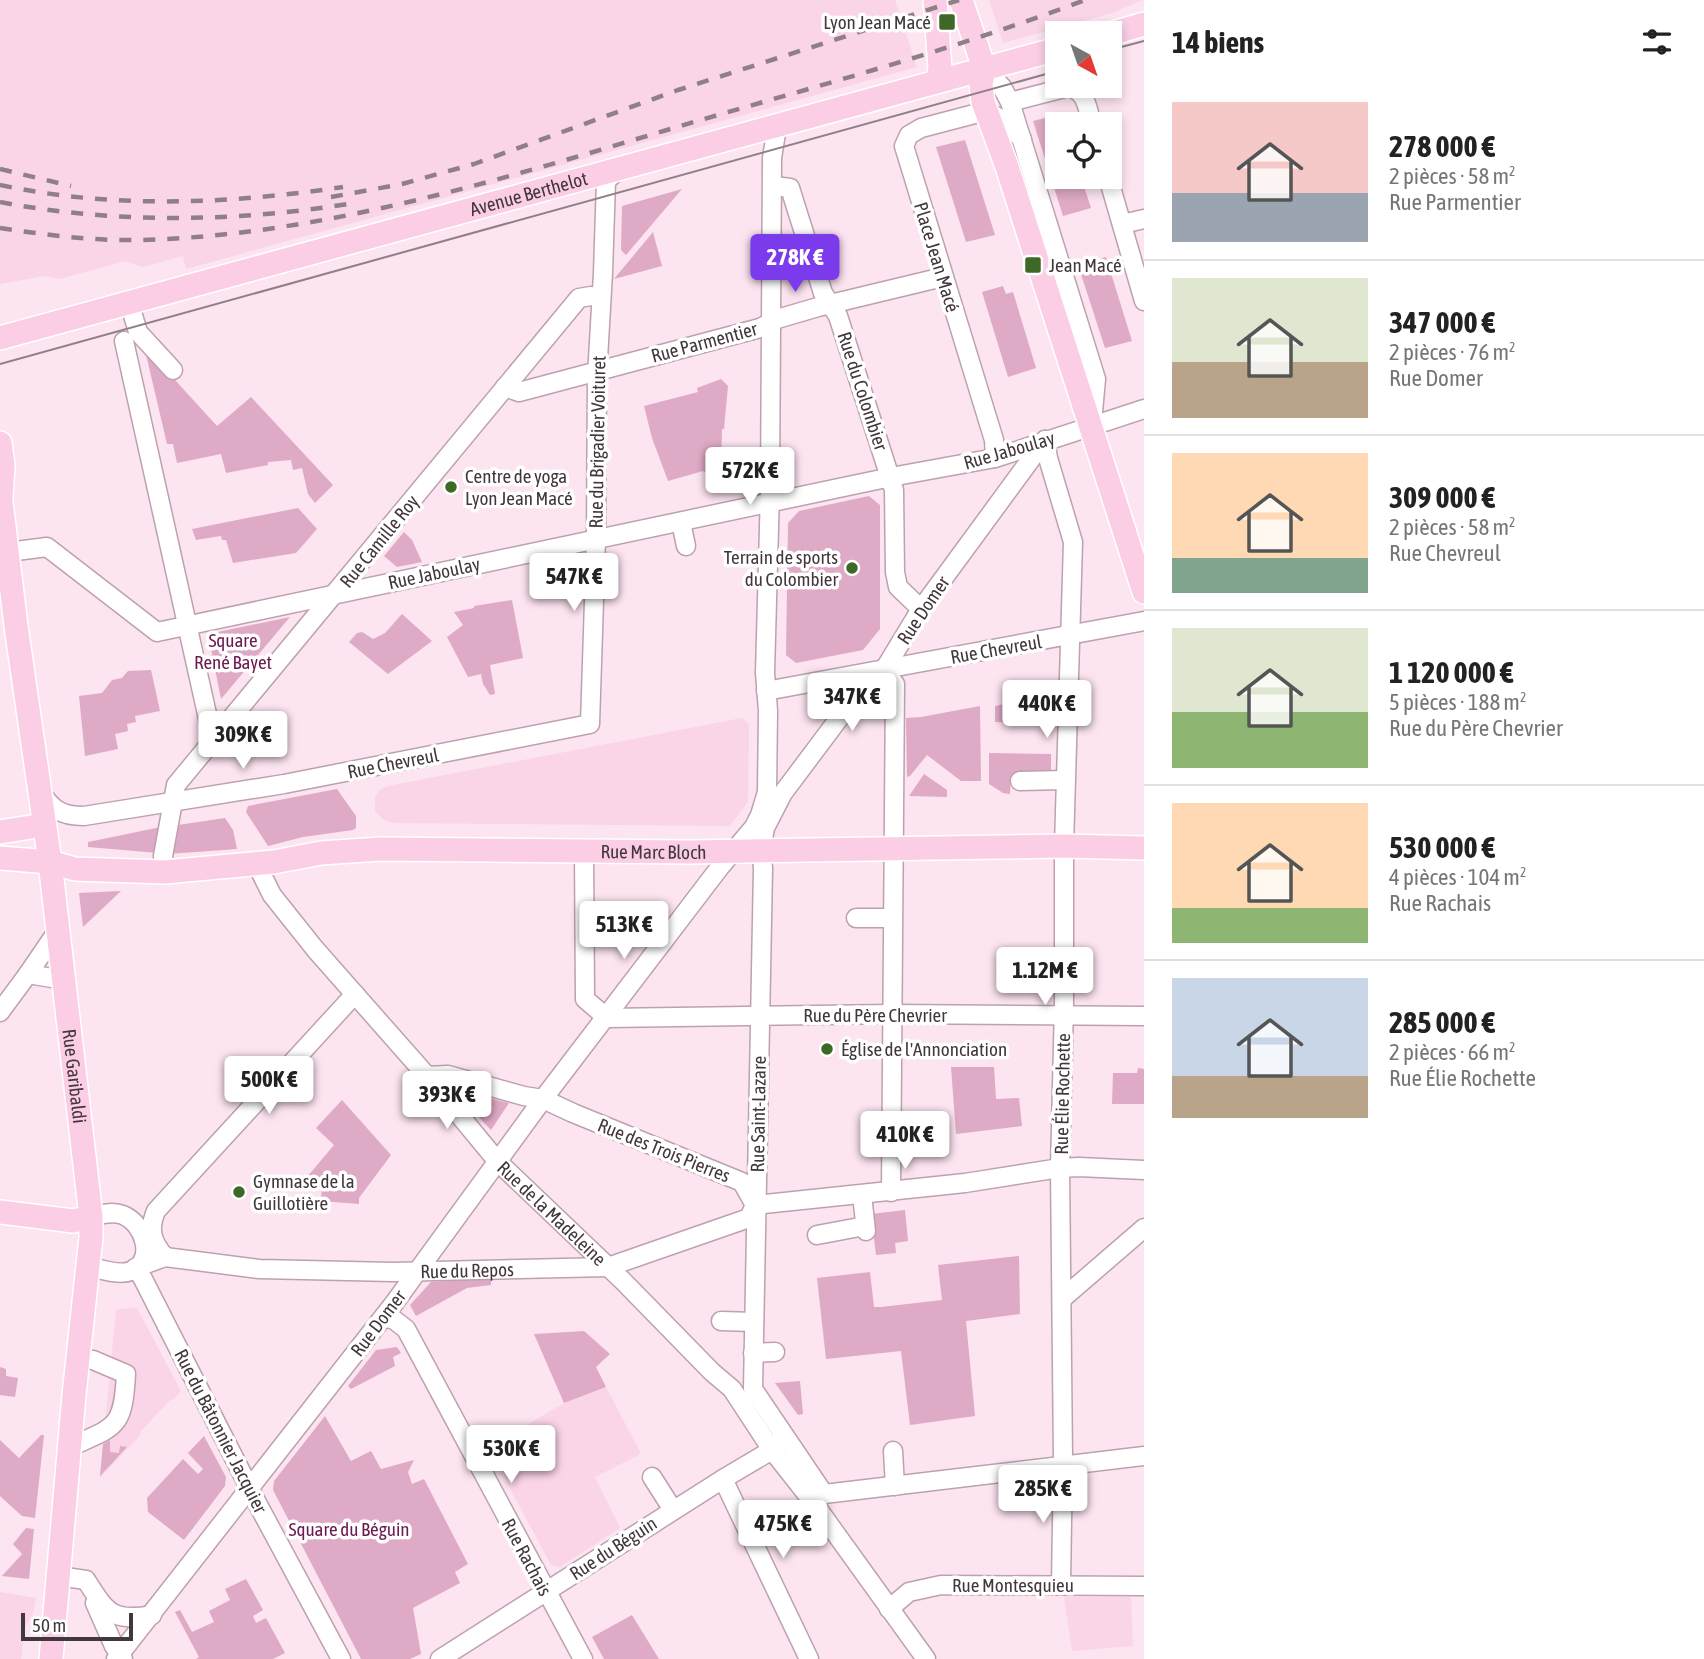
<!DOCTYPE html>
<html lang="fr">
<meta charset="utf-8">
<style>
body{margin:0;font-family:"Asap Condensed",sans-serif;background:#f6f6f6;color:#222;height:100vh;display:flex;flex-direction:column;font-size:26px;white-space:nowrap}
*{box-sizing:border-box;margin:0}
p{font-size:23px;color:#767676}
.icon{flex:none;width:38px;height:38px;fill:none;stroke:currentColor;stroke-width:2;stroke-linecap:round;stroke-linejoin:round}
.map{position:relative;flex:1;overflow:hidden}
.drawer{display:flex;flex-direction:column;background:#fff;width:560px}
.drawer>*{flex:none}
.needle{width:46px;rotate:140deg}
.controls{position:absolute;left:1045px;top:21px;display:grid;gap:14px}
.controls a{display:grid;place-items:center;width:77px;height:77px;border-radius:0px;background:#fff;box-shadow:0 4px 10px #0003;font-size:35px}
.scale{position:absolute;left:21px;bottom:18px;width:112px;box-sizing:border-box;padding-left:7px;border:4px solid #42373c;border-top:0;font-size:19px;line-height:24px;white-space:nowrap;color:#42373c;-webkit-text-stroke:5px #fff;paint-order:stroke}
.price{position:absolute;translate:-50% -60px;padding:0 16px;border-radius:7px;background:#fff;color:#222;font-size:23px;line-height:46px;filter:drop-shadow(0 2px 4px #0008)}
.price::after{content:'';position:absolute;left:50%;top:42px;width:21px;height:16px;margin-left:-10px;background:inherit;clip-path:polygon(0 0,100% 0,50% 100%)}
.price.selected{background:#7c3aed;color:#fff}
ul{padding:0;list-style:none}
li{display:flex;align-items:center;gap:21px;height:175px;padding:0 28px}
li+li{border-top:2px solid #e0e0e0}
li span{display:grid;place-items:center;flex:none;width:196px;height:140px;border-radius:0px;color:#555}
li>.icon{margin-inline-start:auto}
span .icon{width:84px;height:84px;fill:#fffc;stroke-width:1}
li b{font-size:30px}
h2{display:flex;justify-content:space-between;align-items:center;height:84px;padding:0 28px;font-size:30px}
main{display:flex;flex:1;min-height:0}
.map>svg:first-child{display:block}
</style>
<main>
<div class="map">
<svg width="1144" height="1659" viewBox="0 0 1144 1659">
<rect width="100%" height="100%" fill="#fce4f0"/>
<path fill="#fad4e7" d="M 0,0 L 895,0 L 917,67 L 186,269 L 183,256 L 142,267 L 125,261 L 60,279 L 44,276 L 0,284 Z
M 989,0 L 1142,0 L 1113,13 L 1003,43 Z
M 742,718 L 749,724 L 748,802 L 730,826 L 394,823 L 384,820 L 375,811 L 375,796 L 380,790 L 388,786 Z
M 137,1308 L 181,1391 L 173,1400 L 171,1399 L 140,1432 L 141,1434 L 100,1478 L 116,1309 Z
M 606,1387 L 641,1454 L 595,1477 L 620,1528 L 560,1567 L 551,1565 L 507,1483 L 502,1468 L 488,1448 L 564,1403 Z
M 0,1592 L 36,1598 L 33,1613 L 24,1629 L 21,1659 L 0,1659 Z
M 1064,1597 L 1131,1597 L 1133,1646 L 1072,1651 Z"/>
<path fill="#dfaac5" d="M 1061,114 L 1064,124 L 1057,124 L 1057,177 L 1081,177 L 1091,208 L 1063,216 L 1033,121 Z
M 965,140 L 995,235 L 966,242 L 936,147 Z
M 682,189 L 626,255 L 621,250 L 622,206 Z
M 653,232 L 662,266 L 614,279 Z
M 1106,257 L 1132,341 L 1105,348 L 1078,265 Z
M 1003,286 L 1006,294 L 1013,292 L 1036,368 L 1008,377 L 982,292 Z
M 144,346 L 217,426 L 251,397 L 333,485 L 315,503 L 308,494 L 302,468 L 293,470 L 291,460 L 268,462 L 268,465 L 226,473 L 221,454 L 177,463 L 173,444 L 167,444 Z
M 721,379 L 728,386 L 724,429 L 722,429 L 721,470 L 706,473 L 703,471 L 668,481 L 652,438 L 644,406 L 698,392 L 697,388 Z
M 869,496 L 880,505 L 880,629 L 863,650 L 796,663 L 786,655 L 788,523 L 799,511 Z
M 298,508 L 317,529 L 296,553 L 233,563 L 226,540 L 222,540 L 221,536 L 196,540 L 192,529 Z
M 404,532 L 412,540 L 422,562 L 397,567 L 384,556 Z
M 512,600 L 523,658 L 490,665 L 495,694 L 490,695 L 483,684 L 481,674 L 468,677 L 447,637 L 463,625 L 454,612 L 474,608 L 474,606 Z
M 402,614 L 432,641 L 388,674 L 349,642 L 357,633 L 362,632 L 373,639 L 385,633 Z
M 290,617 L 221,699 L 208,634 Z
M 151,670 L 160,711 L 135,716 L 136,722 L 127,724 L 128,731 L 115,734 L 118,749 L 85,756 L 79,696 L 102,693 L 112,680 L 122,678 L 128,671 Z
M 1023,697 L 1020,701 L 1020,723 L 995,722 L 995,706 L 1012,702 L 1012,699 Z
M 980,706 L 981,781 L 961,781 L 927,755 L 910,776 L 907,777 L 906,718 L 921,717 Z
M 989,753 L 1051,754 L 1051,776 L 1011,777 L 1010,794 L 1003,793 L 989,784 Z
M 924,774 L 947,790 L 947,797 L 909,796 Z
M 337,789 L 356,816 L 356,828 L 353,830 L 303,837 L 268,846 L 246,812 L 248,806 Z
M 225,818 L 233,830 L 237,849 L 168,854 L 171,826 Z
M 161,827 L 158,853 L 88,847 L 88,842 Z
M 121,891 L 83,927 L 79,893 Z
M 951,1067 L 994,1067 L 996,1099 L 1019,1098 L 1022,1126 L 956,1134 Z
M 1138,1068 L 1144,1069 L 1144,1104 L 1112,1104 L 1113,1073 L 1137,1073 Z
M 459,1091 L 509,1103 L 491,1130 L 457,1094 Z
M 342,1100 L 391,1155 L 359,1198 L 359,1204 L 321,1201 L 322,1186 L 307,1177 L 334,1145 L 316,1128 Z
M 905,1210 L 908,1241 L 895,1243 L 896,1253 L 876,1255 L 871,1214 Z
M 1019,1256 L 1020,1314 L 966,1321 L 975,1416 L 910,1425 L 901,1351 L 826,1359 L 817,1278 L 870,1272 L 874,1307 L 881,1307 L 942,1300 L 938,1265 Z
M 491,1278 L 491,1285 L 467,1288 L 416,1316 L 410,1305 L 431,1282 Z
M 584,1331 L 610,1354 L 596,1367 L 606,1387 L 564,1403 L 534,1334 Z
M 397,1347 L 401,1353 L 393,1357 L 395,1366 L 351,1389 L 348,1386 L 376,1350 Z
M 0,1367 L 6,1369 L 6,1376 L 18,1378 L 15,1397 L 0,1395 Z
M 800,1381 L 803,1414 L 798,1415 L 775,1383 Z
M 325,1416 L 351,1461 L 371,1451 L 381,1469 L 414,1460 L 408,1472 L 412,1484 L 424,1479 L 468,1564 L 455,1572 L 460,1583 L 413,1608 L 421,1654 L 410,1659 L 361,1659 L 273,1490 L 274,1481 Z
M 41,1435 L 44,1435 L 35,1518 L 22,1516 L 0,1496 L 0,1440 L 19,1458 Z
M 204,1436 L 226,1477 L 225,1486 L 184,1540 L 148,1512 L 147,1498 L 183,1459 L 198,1474 L 203,1469 L 188,1453 Z
M 110,1440 L 110,1452 L 119,1453 L 120,1446 L 127,1447 L 100,1476 L 103,1444 Z
M 26,1528 L 34,1529 L 29,1579 L 2,1576 L 22,1554 L 13,1544 Z
M 246,1579 L 263,1610 L 253,1616 L 256,1623 L 266,1618 L 285,1653 L 273,1659 L 196,1659 L 199,1657 L 175,1612 L 180,1610 L 192,1632 L 214,1622 L 209,1611 L 230,1600 L 225,1589 Z
M 632,1615 L 659,1659 L 604,1659 L 592,1637 Z"/>
<g fill="none" stroke-linecap="round" stroke-linejoin="round">
<g stroke="#bda1af" stroke-width="21">
<g id="minor">
<path d="M 984,68 L 1002,87 L 1010,102 L 1096,379 L 1092,423"/>
<path d="M 1010,102 L 1068,87 C 1087,91 1087,108 1092,124"/>
<path d="M 1108,177 L 1144,301"/>
<path d="M 774,186 L 790,188 L 823,293 L 838,316 L 894,490 L 895,572 L 898,587 L 921,609"/>
<path d="M 1122,224 L 1144,219"/>
<path d="M 129,302 L 138,332 L 173,370"/>
<path d="M 124,341 L 213,741"/>
<path d="M 505,387 L 519,392 L 760,328 L 777,319 L 818,307 L 943,277"/>
<path d="M 1045,440 L 1048,458 L 1073,542 L 1064,846 L 1064,1005 L 1060,1168 L 1063,1459 L 1061,1585"/>
<path d="M 995,458 L 994,440 L 904,146 L 909,135 L 921,128 L 986,111 L 1001,119 L 1022,139"/>
<path d="M 681,522 L 686,546"/>
<path d="M 8,552 L 47,547 L 157,632 L 891,477 L 995,458 L 1144,409"/>
<path d="M 884,670 L 895,684 L 891,1192"/>
<path d="M 766,691 L 1144,621"/>
<path d="M 1020,781 L 1065,780"/>
<path d="M 39,790 C 52,809 60,816 84,816 L 284,784 L 590,724 L 596,539 L 597,376 L 603,273 L 606,181 L 620,168"/>
<path d="M 584,850 L 585,999 L 607,1018 L 891,1014 L 1144,1016"/>
<path id="s1" d="M 256,863 L 272,895 L 315,949 L 427,1076 L 498,1162 L 623,1281 L 712,1372 L 732,1389 L 772,1450 L 813,1502 L 926,1659"/>
<path d="M 165,872 L 163,856 L 176,785 L 579,298 L 591,296 L 600,298"/>
<path d="M 856,918 L 892,918"/>
<path d="M 28,974 L 58,930"/>
<path d="M 0,1012 L 28,974 L 64,980"/>
<path d="M 427,1076 L 448,1075 L 524,1096 L 543,1099 L 573,1113 L 742,1182 L 755,1205"/>
<path d="M 862,1195 L 866,1231"/>
<path d="M 755,1205 L 965,1183 L 1060,1168 L 1079,1167 L 1144,1170"/>
<path d="M 817,1235 L 865,1226"/>
<path d="M 165,1257 C 152,1242 148,1230 156,1211 L 355,994"/>
<path d="M 88,1266 C 100,1269 119,1276 131,1271 C 156,1261 145,1224 123,1215 C 113,1211 101,1214 91,1217"/>
<path d="M 1063,1298 L 1144,1228"/>
<path d="M 383,1318 L 393,1319 L 406,1329 L 583,1659"/>
<path d="M 721,1321 L 754,1322"/>
<path d="M 753,1353 L 775,1352"/>
<path d="M 70,1447 C 116,1426 123,1429 126,1374 L 93,1360 L 78,1357"/>
<path d="M 893,1451 L 895,1486"/>
<path d="M 652,1477 L 673,1510"/>
<path d="M 723,1479 L 809,1659"/>
<path d="M 824,1494 L 753,1389 L 763,868 L 761,850 L 765,828 L 783,793 L 852,701 L 884,670 L 921,609 L 1045,440"/>
<path d="M 816,1500 L 824,1494 L 1144,1456"/>
<path d="M 58,1576 L 86,1580 C 107,1613 112,1622 152,1615"/>
<path d="M 95,1603 L 114,1646 L 123,1659"/>
<path d="M 889,1609 L 909,1592 L 941,1585 L 1144,1586"/>
<path d="M 116,1659 L 395,1302 L 543,1099 L 720,867 L 754,827 L 760,815 L 767,792 L 768,711 L 765,673 L 770,491 L 772,158 L 776,133 L 784,123"/>
<path id="s2" d="M 341,1659 L 256,1501 L 142,1277 L 135,1268 L 165,1257 L 259,1269 L 393,1272 L 608,1267 L 749,1218 L 755,1205"/>
<path d="M 440,1659 L 723,1479 L 772,1450 L 778,1442"/>
</g>
</g>
<g stroke="#fff" stroke-width="26">
<g id="major">
<path d="M 935,0 L 940,68 L 938,80"/>
<path d="M 961,0 L 984,68 L 981,85 L 983,102 L 1007,167 L 1144,592"/>
<path d="M 1110,34 L 1144,24"/>
<path id="s3" d="M 0,338 L 1057,49"/>
<path d="M 0,443 L 3,466 L 1,497"/>
<path id="s4" d="M 0,493 L 16,626 L 50,862 L 91,1217 L 91,1237 L 74,1395 L 51,1659"/>
<path d="M 0,832 L 44,825"/>
<path id="s5" d="M 0,858 L 50,862 L 75,869 L 165,872 L 274,862 L 321,853 L 380,849 L 690,852 L 1064,846 L 1144,848"/>
<path d="M 0,1212 L 73,1221 L 91,1217"/>
</g>
</g>
<use href="#minor" stroke="#fff" stroke-width="18"/>
<use href="#major" stroke="#fbcee6" stroke-width="23"/>
<path stroke="#8f7f87" stroke-width="2" d="M 1110,50 L 1144,41
M 0,364 L 1057,71"/>
<path stroke="#8f7f87" stroke-width="4.5" stroke-dasharray="12 12" stroke-linecap="butt" d="M 0,169 L 71,186
M 0,185 C 113,209 229,204 343,187
M 331,197 L 402,184 L 474,164 L 678,90 L 959,0
M 0,202 C 115,224 233,222 348,204
M 0,228 C 46,235 93,241 140,240 C 333,235 521,173 704,119 C 832,82 961,47 1085,0"/>
</g>
<g fill="#3d6826" stroke="#fff" stroke-width="2.5">
<rect x="938" y="13" width="18" height="18" rx="3.5"/>
<rect x="1024" y="256" width="18" height="18" rx="3.5"/>
<circle cx="451" cy="487" r="7"/>
<circle cx="852" cy="568" r="7"/>
<circle cx="827" cy="1049" r="7"/>
<circle cx="239" cy="1192" r="7"/>
</g>
<g text-anchor="middle" stroke-width="7" stroke-linejoin="round" paint-order="stroke">
<g font-size="19" fill="#42373c" stroke="#fff" text-anchor="start">
<text x="931" y="29" text-anchor="end">Lyon Jean Macé</text>
<text x="1049" y="272">Jean Macé</text>
<text x="465" y="483">Centre de yoga<tspan x="465" dy="22">Lyon Jean Macé</tspan></text>
<text x="838" y="564" text-anchor="end">Terrain de sports<tspan x="838" dy="22">du Colombier</tspan></text>
<text x="841" y="1056">Église de l'Annonciation</text>
<text x="253" y="1188">Gymnase de la<tspan x="253" dy="22">Guillotière</tspan></text>
</g>
<g font-size="19" fill="#42373c" stroke="#fff">
<text dy="7" stroke="none"><textPath href="#s3" startOffset="548">Avenue Berthelot</textPath></text>
<text transform="translate(937 257) rotate(73)" y="7">Place Jean Macé</text>
<text transform="translate(704 342) rotate(-15)" y="7">Rue Parmentier</text>
<text transform="translate(863 391) rotate(72)" y="7">Rue du Colombier</text>
<text transform="translate(597 442) rotate(-89)" y="7">Rue du Brigadier Voituret</text>
<text transform="translate(1009 450) rotate(-16)" y="7">Rue Jaboulay</text>
<text transform="translate(379 541) rotate(-51)" y="7">Rue Camille Roy</text>
<text transform="translate(434 573) rotate(-12)" y="7">Rue Jaboulay</text>
<text transform="translate(923 610) rotate(-56)" y="7">Rue Domer</text>
<text transform="translate(996 649) rotate(-10)" y="7">Rue Chevreul</text>
<text transform="translate(393 763) rotate(-11)" y="7">Rue Chevreul</text>
<text dy="7" stroke="none"><textPath href="#s5" startOffset="656">Rue Marc Bloch</textPath></text>
<text x="875" y="1022">Rue du Père Chevrier</text>
<text dy="7" stroke="none"><textPath href="#s4" startOffset="588">Rue Garibaldi</textPath></text>
<text transform="translate(1062 1094) rotate(-89)" y="7">Rue Élie Rochette</text>
<text transform="translate(758 1114) rotate(-89)" y="7">Rue Saint-Lazare</text>
<text transform="translate(664 1150) rotate(22)" y="7">Rue des Trois Pierres</text>
<text dy="7" stroke="none"><textPath href="#s1" startOffset="460">Rue de la Madeleine</textPath></text>
<text dy="7" stroke="none"><textPath href="#s2" startOffset="777">Rue du Repos</textPath></text>
<text transform="translate(378 1323) rotate(-53)" y="7">Rue Domer</text>
<text transform="translate(221 1431) rotate(63)" y="7">Rue du Bâtonnier Jacquier</text>
<text transform="translate(613 1548) rotate(-33)" y="7">Rue du Béguin</text>
<text transform="translate(527 1557) rotate(62)" y="7">Rue Rachais</text>
<text x="1013" y="1592">Rue Montesquieu</text>
</g>
<g font-size="19" fill="#6c194d" stroke="#fff">
<text x="233" y="647">Square<tspan x="233" dy="22">René Bayet</tspan></text>
<text x="349" y="1536">Square du Béguin</text>
</g>
</g>
</svg>
<div class="controls">
<a><svg class="needle" viewBox="-14 -14 28 28"><path d="M0-13l5 13h-10z" fill="#e53935"/><path d="M0 13l5-13h-10z" fill="#767676"/></svg></a>
<a><svg class="icon" aria-label="locate" viewBox="0 0 24 24"><circle cx="12" cy="12" r="6"/><path d="M12 2v4M12 18v4M2 12h4M18 12h4"/></svg></a>
</div>
<div class="scale">50 m</div>
<b class="price selected" style="left:795px;top:294px">278K €</b>
<b class="price" style="left:750px;top:507px">572K €</b>
<b class="price" style="left:574px;top:613px">547K €</b>
<b class="price" style="left:852px;top:733px">347K €</b>
<b class="price" style="left:1047px;top:740px">440K €</b>
<b class="price" style="left:243px;top:771px">309K €</b>
<b class="price" style="left:624px;top:961px">513K €</b>
<b class="price" style="left:1045px;top:1007px">1.12M €</b>
<b class="price" style="left:269px;top:1116px">500K €</b>
<b class="price" style="left:447px;top:1131px">393K €</b>
<b class="price" style="left:905px;top:1171px">410K €</b>
<b class="price" style="left:511px;top:1485px">530K €</b>
<b class="price" style="left:1043px;top:1525px">285K €</b>
<b class="price" style="left:783px;top:1560px">475K €</b>
</div>
<section class="drawer">
<h2>14 biens<svg class="icon" aria-label="filters" viewBox="0 0 24 24"><path d="M4 7h16M4 17h16"/><circle cx="9" cy="7" r="2"/><circle cx="15" cy="17" r="2"/></svg></h2>
<ul>
<li><span style="background:linear-gradient(#f6c9c9 65%,#9aa5b1 0)"><svg class="icon" aria-label="home" viewBox="0 0 24 24"><path d="M3 11l9-7 9 7M6 9v11h12V9"/></svg></span><div><b>278 000 €</b><p>2 pièces · 58 m²</p><p>Rue Parmentier</p></div></li>
<li><span style="background:linear-gradient(#dfe7d0 60%,#b9a48a 0)"><svg class="icon" aria-label="home" viewBox="0 0 24 24"><path d="M3 11l9-7 9 7M6 9v11h12V9"/></svg></span><div><b>347 000 €</b><p>2 pièces · 76 m²</p><p>Rue Domer</p></div></li>
<li><span style="background:linear-gradient(#ffd9b3 75%,#7fa58c 0)"><svg class="icon" aria-label="home" viewBox="0 0 24 24"><path d="M3 11l9-7 9 7M6 9v11h12V9"/></svg></span><div><b>309 000 €</b><p>2 pièces · 58 m²</p><p>Rue Chevreul</p></div></li>
<li><span style="background:linear-gradient(#dfe7d0 60%,#8fb573 0)"><svg class="icon" aria-label="home" viewBox="0 0 24 24"><path d="M3 11l9-7 9 7M6 9v11h12V9"/></svg></span><div><b>1 120 000 €</b><p>5 pièces · 188 m²</p><p>Rue du Père Chevrier</p></div></li>
<li><span style="background:linear-gradient(#ffd9b3 75%,#8fb573 0)"><svg class="icon" aria-label="home" viewBox="0 0 24 24"><path d="M3 11l9-7 9 7M6 9v11h12V9"/></svg></span><div><b>530 000 €</b><p>4 pièces · 104 m²</p><p>Rue Rachais</p></div></li>
<li><span style="background:linear-gradient(#c9d6e8 70%,#b9a48a 0)"><svg class="icon" aria-label="home" viewBox="0 0 24 24"><path d="M3 11l9-7 9 7M6 9v11h12V9"/></svg></span><div><b>285 000 €</b><p>2 pièces · 66 m²</p><p>Rue Élie Rochette</p></div></li>
</ul>
</section>
</main>
